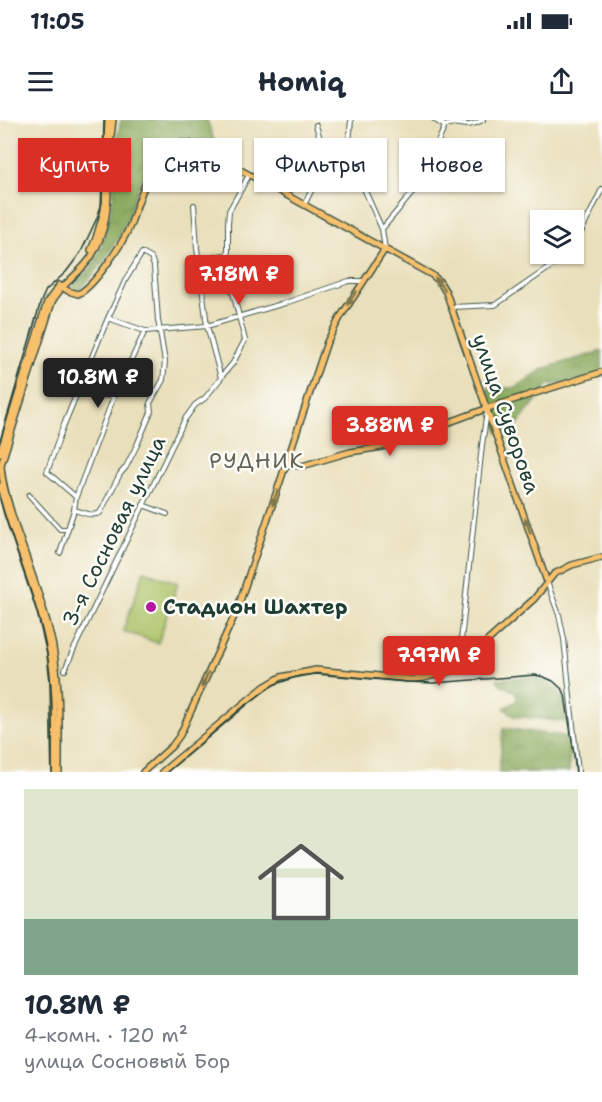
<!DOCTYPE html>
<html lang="ru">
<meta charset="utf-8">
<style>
body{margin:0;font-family:"Shantell Sans",sans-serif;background:#f2f2f3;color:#1f2937;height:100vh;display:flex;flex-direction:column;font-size:22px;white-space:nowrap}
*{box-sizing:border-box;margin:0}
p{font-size:20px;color:#747a83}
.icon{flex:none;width:33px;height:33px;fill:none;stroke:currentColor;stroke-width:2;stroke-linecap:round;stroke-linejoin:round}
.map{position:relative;height:652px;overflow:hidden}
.drawer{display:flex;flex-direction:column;background:#fff;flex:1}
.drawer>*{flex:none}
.banner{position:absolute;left:18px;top:18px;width:567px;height:54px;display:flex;gap:12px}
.fabs{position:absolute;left:530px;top:90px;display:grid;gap:12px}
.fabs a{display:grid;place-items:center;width:54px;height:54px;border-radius:0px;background:#fff;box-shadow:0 2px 4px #0004;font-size:30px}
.price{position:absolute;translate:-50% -51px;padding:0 14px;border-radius:6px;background:#d93025;color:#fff;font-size:20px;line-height:39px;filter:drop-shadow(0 2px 3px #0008)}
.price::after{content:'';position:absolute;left:50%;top:36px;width:18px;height:14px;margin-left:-9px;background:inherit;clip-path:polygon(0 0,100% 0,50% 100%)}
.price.active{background:#222;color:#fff}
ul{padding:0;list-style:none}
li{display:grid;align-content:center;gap:12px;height:318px;padding:0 24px}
li span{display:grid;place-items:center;height:186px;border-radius:0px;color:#555}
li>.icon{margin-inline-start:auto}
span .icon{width:108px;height:108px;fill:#fffc;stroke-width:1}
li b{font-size:26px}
.pill{padding:0 21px;border-radius:0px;background:#fff;box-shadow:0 2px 4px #0004;font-size:21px;line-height:54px}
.pill.active{background:#d93025;color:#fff}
.status{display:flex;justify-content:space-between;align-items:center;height:42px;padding:0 30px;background:#fff;direction:ltr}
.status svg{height:16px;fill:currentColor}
header{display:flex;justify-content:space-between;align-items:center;height:78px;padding:0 24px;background:#fff;font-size:27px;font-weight:700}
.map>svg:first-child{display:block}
</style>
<div class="status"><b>11:05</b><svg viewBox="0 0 49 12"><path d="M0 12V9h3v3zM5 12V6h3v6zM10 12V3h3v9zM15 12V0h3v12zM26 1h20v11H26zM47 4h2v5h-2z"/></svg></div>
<header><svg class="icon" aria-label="menu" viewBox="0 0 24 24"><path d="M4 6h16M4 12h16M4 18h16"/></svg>Homiq<svg class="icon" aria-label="share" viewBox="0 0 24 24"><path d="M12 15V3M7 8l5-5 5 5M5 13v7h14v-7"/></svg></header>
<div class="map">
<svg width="602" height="652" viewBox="0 0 602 652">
<defs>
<pattern id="forest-crowns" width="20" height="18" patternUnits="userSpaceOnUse" patternTransform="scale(1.5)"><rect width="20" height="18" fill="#89a95c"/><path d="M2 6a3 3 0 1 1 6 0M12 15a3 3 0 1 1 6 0" fill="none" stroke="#6f8b4d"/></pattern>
</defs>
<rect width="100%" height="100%" fill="#fdfcf7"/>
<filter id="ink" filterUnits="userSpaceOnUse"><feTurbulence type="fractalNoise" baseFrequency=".0167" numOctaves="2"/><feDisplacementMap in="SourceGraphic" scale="12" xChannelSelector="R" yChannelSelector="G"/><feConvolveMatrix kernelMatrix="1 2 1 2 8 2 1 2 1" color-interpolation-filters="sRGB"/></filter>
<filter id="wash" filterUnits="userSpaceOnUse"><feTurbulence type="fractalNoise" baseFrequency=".008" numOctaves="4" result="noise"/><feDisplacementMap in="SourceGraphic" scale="24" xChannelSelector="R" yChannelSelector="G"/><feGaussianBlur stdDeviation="1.35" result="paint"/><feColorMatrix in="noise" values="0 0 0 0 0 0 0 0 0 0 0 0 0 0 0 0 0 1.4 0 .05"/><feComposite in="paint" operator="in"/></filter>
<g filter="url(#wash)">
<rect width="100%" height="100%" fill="#e9dfba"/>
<path fill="url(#forest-crowns)" stroke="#547348" stroke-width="1.5" d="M 121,0 L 207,0 L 218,32 L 193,18 L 181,18 L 168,22 L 156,31 L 140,62 L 124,108 L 104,141 L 82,168 L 76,170 L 73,166 L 91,148 L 102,126 L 113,81 L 116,23 Z
M 602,231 L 602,256 L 548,265 L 514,309 L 498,313 L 487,276 L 488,268 L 515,268 L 543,249 Z
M 535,557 C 563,567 563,574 566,602 L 514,596 L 504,588 L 517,581 L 516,572 L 501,565 L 497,559 Z
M 503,608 L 570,617 L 569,652 L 499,652 Z"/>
<path fill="#acc368" stroke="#66804e" stroke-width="1.5" d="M 144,451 L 178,463 L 158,523 L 123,511 Z"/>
</g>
<g filter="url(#ink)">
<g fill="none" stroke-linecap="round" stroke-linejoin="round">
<g stroke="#3d5548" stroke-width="6">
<path id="minor" d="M 351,0 L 348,33 L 382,109
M 435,0 L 445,6 C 452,2 458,4 467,5 C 473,5 478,2 483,0
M 316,5 L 327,44
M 304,85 C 317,61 320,42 348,33
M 385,129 L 382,109 L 419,65 L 445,6
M 573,129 L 602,69
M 199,144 L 214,137 L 228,134
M 452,187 L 495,185 L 569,134
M 108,198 L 145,211 L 207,206 L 285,183 L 349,161 L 363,161
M 221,257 L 233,243 L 245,220 L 231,165 L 228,134 L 228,103 L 229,91 L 249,55
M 80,265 C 82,265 88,267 90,267 C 99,271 104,278 114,276
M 29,375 L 60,409 L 67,409
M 76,377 L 114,276 L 145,211
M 143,385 L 167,394
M 60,433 L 74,390 L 76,377 L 47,352 L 63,307 L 108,198 L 126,159 L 142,133 L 151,138 L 154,146 L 158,200 L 165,242 L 163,260 L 150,283 L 151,292 L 137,325 L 126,347 L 120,354 L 100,393 C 91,397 83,392 74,390
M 547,462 L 559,495 L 564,519 L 578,652
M 465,541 L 460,530 L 482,325 L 487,292
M 65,550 L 73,531 L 185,299 L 195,285 L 205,278 L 221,258 L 207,206 L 197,128 L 194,85"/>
</g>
<g stroke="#3d5548" stroke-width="8">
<path id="major" d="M 91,130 L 96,118 L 104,91 L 108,0
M 59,165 L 68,171 L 78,174 C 94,167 122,124 129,108 C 140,82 155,7 197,26 L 432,155 L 439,161 L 446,172 L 547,462
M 0,333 L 47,182 L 59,166
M 286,344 L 302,346 L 350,332 L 382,327 L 488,288 L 602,252
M 0,366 L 7,393 L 40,491 L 50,533 L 53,560 L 55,652
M 59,652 C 59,605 61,555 49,509 C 40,475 28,442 16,408 C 10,388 2,366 1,345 L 52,182 C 61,164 80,154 91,137 C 109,108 108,79 109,47 C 109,31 111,15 113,0
M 143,652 L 172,626 L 180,615 L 237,490 L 327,222 L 341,196 L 385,129
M 162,652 L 248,580 L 264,567 L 281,557 L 316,550 L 412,559 L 424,558 L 451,551 L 473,534 L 534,479 L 554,454 L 572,445 L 602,437"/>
</g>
<use href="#minor" stroke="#fff" stroke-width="4"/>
<use href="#major" stroke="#f7c06c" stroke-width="5"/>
<path stroke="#1f3d34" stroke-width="1.5" d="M 0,321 L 41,181 L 46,170 L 66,152 L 81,132 L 97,98 L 102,83 L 104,0
M 0,379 C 14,429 36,477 46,528 C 54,568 52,612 52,652
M 167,652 L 243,587 L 273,565 L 299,556 L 316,554 L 406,562 L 433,563 L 535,555 L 544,557 L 553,561 L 563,570 L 565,575 L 575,640 L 576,652"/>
</g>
<defs><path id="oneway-solid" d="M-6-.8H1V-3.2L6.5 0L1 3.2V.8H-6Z" transform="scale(1.5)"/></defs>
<g fill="#80784d">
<use href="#oneway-solid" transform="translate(440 164) rotate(-127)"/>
<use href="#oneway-solid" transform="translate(352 178) rotate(123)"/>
<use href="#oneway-solid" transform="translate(275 378) rotate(109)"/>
<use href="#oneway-solid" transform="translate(528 406) rotate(-109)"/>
<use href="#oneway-solid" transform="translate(205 560) rotate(114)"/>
</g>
</g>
<circle fill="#b5179e" stroke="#fdfcf7" stroke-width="2" cx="151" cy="487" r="6"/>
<g text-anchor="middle" stroke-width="5" stroke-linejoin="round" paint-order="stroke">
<g font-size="21" fill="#1f3d34" stroke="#fdfcf7">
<text transform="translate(506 294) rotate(71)" y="7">улица Суворова</text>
<text transform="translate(114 411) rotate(-64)" y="7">3-я Сосновая улица</text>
</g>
<g font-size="21" font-weight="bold" fill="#1f3d34" stroke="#fdfcf7" text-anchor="start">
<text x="163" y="494">Стадион Шахтер</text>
</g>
<g font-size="22" letter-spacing="1.5" fill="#636557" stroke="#fdfcf7">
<text x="257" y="348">РУДНИК</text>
</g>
</g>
</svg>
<div class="fabs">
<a><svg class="icon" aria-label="layers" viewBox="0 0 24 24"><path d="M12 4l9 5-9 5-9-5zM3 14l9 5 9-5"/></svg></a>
</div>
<b class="price" style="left:239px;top:186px">7.18M ₽</b>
<b class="price active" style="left:98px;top:289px">10.8M ₽</b>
<b class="price" style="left:390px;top:337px">3.88M ₽</b>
<b class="price" style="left:439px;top:567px">7.97M ₽</b>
<div class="banner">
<a class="pill active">Купить</a>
<a class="pill">Снять</a>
<a class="pill">Фильтры</a>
<a class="pill">Новое</a>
</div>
</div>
<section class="drawer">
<ul>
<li><span style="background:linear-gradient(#dfe7d0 70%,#7fa58c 0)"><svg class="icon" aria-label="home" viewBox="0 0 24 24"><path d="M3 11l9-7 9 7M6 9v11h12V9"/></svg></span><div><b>10.8M ₽</b><p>4-комн. · 120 m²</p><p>улица Сосновый Бор</p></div></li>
</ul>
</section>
